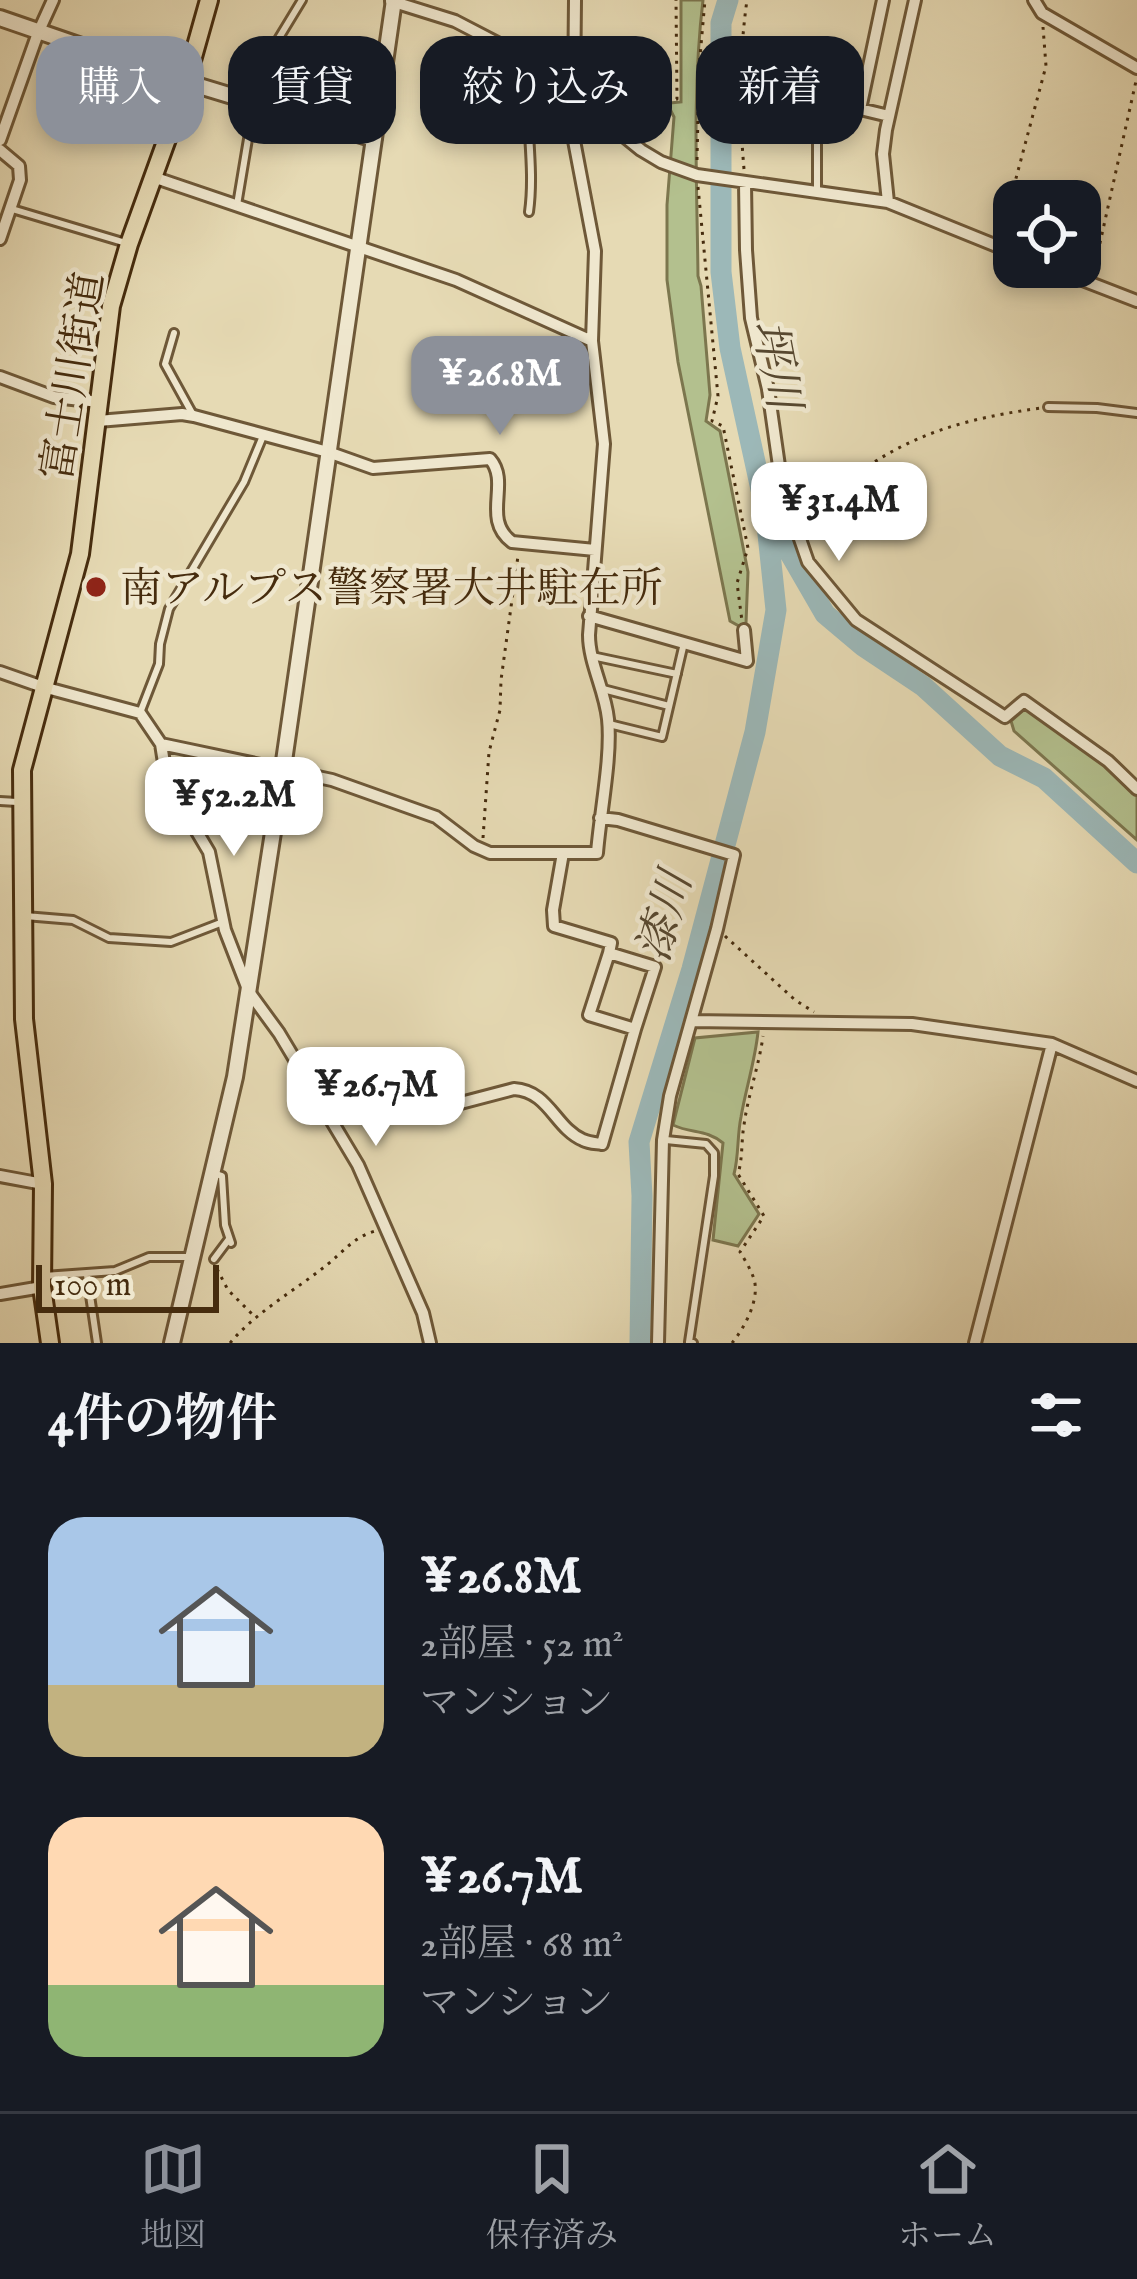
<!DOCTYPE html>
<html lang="ja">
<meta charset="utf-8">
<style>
body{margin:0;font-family:"IM FELL English","Noto Serif JP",serif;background:#242831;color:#f1f3f6;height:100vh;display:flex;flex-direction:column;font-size:45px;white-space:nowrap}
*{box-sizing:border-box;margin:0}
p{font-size:39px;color:#9ea1a6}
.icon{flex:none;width:66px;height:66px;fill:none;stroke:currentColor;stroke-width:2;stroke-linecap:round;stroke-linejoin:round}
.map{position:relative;height:1343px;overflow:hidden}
.drawer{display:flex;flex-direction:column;background:#171b24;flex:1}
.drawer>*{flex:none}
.hud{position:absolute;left:36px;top:36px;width:1065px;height:108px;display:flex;gap:24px}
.controls{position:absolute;left:993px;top:180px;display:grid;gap:24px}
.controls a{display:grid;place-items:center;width:108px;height:108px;border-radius:24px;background:#171b24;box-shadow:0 6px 18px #0003;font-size:60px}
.scale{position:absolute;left:36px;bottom:30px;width:183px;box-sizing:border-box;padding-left:12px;border:6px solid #462c0e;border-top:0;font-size:33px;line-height:42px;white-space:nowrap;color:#462c0e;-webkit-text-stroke:9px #efe7ce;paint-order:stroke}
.price{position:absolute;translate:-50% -102px;padding:0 27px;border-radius:24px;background:#fff;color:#222;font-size:39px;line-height:78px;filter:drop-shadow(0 3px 6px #0008)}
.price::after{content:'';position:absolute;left:50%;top:72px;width:36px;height:27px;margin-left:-18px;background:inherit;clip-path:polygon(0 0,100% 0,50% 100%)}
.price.active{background:#8c9099;color:#fff}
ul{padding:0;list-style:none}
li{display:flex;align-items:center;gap:36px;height:300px;padding:0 48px}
li span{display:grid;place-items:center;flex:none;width:336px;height:240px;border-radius:36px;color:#555}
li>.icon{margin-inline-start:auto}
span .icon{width:144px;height:144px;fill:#fffc;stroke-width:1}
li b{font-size:51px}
h2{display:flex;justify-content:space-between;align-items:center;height:144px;padding:0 48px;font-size:51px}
.tag{padding:0 42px;border-radius:36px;background:#171b24;box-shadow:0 6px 18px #0003;font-size:42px;line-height:108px}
.tag.active{background:#8c9099;color:#fff}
.dock{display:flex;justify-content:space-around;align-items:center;height:168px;border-top:3px solid #363941;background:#171b24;font-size:33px;color:#9ea1a6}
.dock a{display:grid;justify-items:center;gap:6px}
.dock .active{color:#8c9099}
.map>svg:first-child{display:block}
</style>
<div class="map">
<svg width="1137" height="1343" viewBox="0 0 1137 1343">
<rect width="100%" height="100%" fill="#e6dab4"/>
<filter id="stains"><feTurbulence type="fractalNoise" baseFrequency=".00167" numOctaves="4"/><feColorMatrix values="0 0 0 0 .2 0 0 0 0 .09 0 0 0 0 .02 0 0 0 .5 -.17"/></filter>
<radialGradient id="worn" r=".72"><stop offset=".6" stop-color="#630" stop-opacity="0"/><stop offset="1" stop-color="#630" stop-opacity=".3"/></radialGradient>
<path fill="#b3c08e" stroke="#7c764e" stroke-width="3" d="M 681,0 L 703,0 C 692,92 697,184 698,276 L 701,286 L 710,395 L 706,421 L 720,431 L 748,572 L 746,623 L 739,626 L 730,621 L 678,362 L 667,280 L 667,205 L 674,117 L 669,107 L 670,103 L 681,102 Z
M 1027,707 L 1107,763 L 1137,793 L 1137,840 L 1014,731 L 1011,721 Z
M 758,1032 C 755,1061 746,1088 741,1117 C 737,1136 739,1155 734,1174 L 759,1214 L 738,1246 L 713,1240 L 723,1143 C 706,1129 692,1134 673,1125 L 695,1038 Z"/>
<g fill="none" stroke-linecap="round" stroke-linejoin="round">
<path stroke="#9cb8b8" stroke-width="21" d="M 728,0 L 721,23 L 721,272 L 730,348 L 766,512 L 825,614 L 863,646 L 923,686 L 1000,756 L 1044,778 L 1137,863
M 640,1343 L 642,1196 L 639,1142 L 692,969 L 755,732 L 776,610 L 767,525"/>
<g stroke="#6e5838" stroke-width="12">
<path id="service" d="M 817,191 L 817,75 L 864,85
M 237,205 L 254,103 L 271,51 L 302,0
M 12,209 L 126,243
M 529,212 C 536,161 522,110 530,60
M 174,333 L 165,364 L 192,413
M 1048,407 L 1097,408 L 1137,413
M 592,656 L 677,674
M 603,689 L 669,706
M 140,713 L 159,664 L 160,644 L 169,609 L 244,482 L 263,436
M 609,724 L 662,737 L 684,643
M 0,801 L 17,802
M 25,916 L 73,920 L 109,938 L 171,942 L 223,922
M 666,1140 L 706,1144 L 714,1153 L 714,1176 L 689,1342 L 693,1343
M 216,1174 L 222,1176 L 225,1225 L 231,1243
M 214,1259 L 229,1239
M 87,1275 L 97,1343
M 44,1276 L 115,1271 L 149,1257 L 189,1257"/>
</g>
<g stroke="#6e5838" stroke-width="16">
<path id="minor" d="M 883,0 L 860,109 L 889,116
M 1034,0 L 1042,13 L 1137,68
M 391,1 L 455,21 L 530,60 L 641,150 L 661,162 L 697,175 L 888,202 L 1014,253
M 574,96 L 575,0
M 0,140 L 38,33 L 53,0
M 0,150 L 19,166 L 20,180 L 0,239
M 153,177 L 456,280 L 592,341
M 745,183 L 746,250 L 751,318 L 768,389 L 782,487 L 808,562 L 856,620 L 1005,717 L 1024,701 L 1108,761 L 1137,789
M 888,202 L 883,154 L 886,130 L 915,0
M 1049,267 L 1137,301
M 0,377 L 54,397 L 99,402
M 98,421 L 182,414 L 194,416 L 328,452 L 373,468 L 490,459 C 511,483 481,519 512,542 L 595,550
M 589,616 L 747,661 L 744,630
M 0,672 L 43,687 L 140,713 L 161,744 L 332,780 L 436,817 L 474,846 L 490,853 L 597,853 C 600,814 612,756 608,719 C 605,690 589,663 589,635 L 604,444 L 592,341 L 595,251 L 564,88
M 161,744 L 165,769 L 174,793 L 209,852 L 225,930 L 249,992 L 279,1033 L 358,1165 L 423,1313 L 430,1343
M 600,818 L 618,820 L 734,855 L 717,929 L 670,1096 L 663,1140 L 658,1343
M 563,853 L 553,910 L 554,926 L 611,943 L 609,953 L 655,967 L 635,1029
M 691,1021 L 912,1024 L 1052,1044 L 1137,1081
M 330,1118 L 352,1115 L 411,1116 L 514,1089 C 549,1091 555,1128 583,1140 C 589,1143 596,1143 602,1144 L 635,1029 L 589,1015 L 609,953
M 0,1176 L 43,1184
M 0,1294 L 42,1287
M 975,1343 L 1052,1044"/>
</g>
<g stroke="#6e5838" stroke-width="20">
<path id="tertiary" d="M 0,18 L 186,82 L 374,139
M 172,1343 L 235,1077 L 283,768 L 394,0"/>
</g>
<g stroke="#462c0e" stroke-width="22">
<path id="primary" d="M 50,1343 L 42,1287 L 43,1184 L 24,1019 L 22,770 L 80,554 L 111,306 L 129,244 L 180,103 L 209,0"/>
</g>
<path stroke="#462c0e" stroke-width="3" stroke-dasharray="3 6" stroke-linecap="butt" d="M 587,87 L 677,99 L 676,0
M 697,160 L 699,68 L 705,0
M 744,169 C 739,112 739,57 747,0
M 698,187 L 718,396 L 712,421 L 723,426 L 748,548 L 737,583 L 742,621
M 1009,241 L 1011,197 L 1046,66 L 1043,27
M 1094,270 L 1136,81
M 805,518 C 880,446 938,422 1041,408
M 483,838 L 489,752 L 500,710 L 501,680 L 518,556
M 725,936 L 795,1000 L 814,1012
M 217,1269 L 228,1290 L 255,1317
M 230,1343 C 257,1311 296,1290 328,1264 C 344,1251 354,1237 375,1231
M 732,1343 C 745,1327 760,1299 754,1279 C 751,1270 745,1260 740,1252 L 764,1216 L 738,1174 C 743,1157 741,1142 744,1125 C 748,1095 759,1066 763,1036"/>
<use href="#service" stroke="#efe7ce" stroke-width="6"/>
<use href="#minor" stroke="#efe7ce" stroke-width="10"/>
<use href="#tertiary" stroke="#efe7ce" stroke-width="14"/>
<use href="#primary" stroke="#e6dab4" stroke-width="16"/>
</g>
<circle fill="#8f2418" stroke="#efe7ce" stroke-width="4.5" cx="96" cy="587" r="12"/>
<g text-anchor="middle" stroke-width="9" stroke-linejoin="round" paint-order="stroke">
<g font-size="42" fill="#462c0e" stroke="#efe7ce">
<text transform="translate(71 376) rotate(-81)" y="15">富士川街道</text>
</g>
<g font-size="42" fill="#462c0e" stroke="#efe7ce" text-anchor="start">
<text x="120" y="602">南アルプス警察署大井駐在所</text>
</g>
<g font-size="45" font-style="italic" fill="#574830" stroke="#efe7ce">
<text transform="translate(778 364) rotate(79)" y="16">坪川</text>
<text transform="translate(663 916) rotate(-74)" y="16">漆川</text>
</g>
</g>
<rect width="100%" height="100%" filter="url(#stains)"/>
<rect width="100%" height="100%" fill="url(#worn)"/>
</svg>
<div class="controls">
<a><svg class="icon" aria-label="locate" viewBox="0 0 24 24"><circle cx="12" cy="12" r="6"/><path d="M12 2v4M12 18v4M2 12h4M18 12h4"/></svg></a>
</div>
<div class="scale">100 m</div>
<b class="price active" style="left:500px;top:438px">¥26.8M</b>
<b class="price" style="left:839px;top:564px">¥31.4M</b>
<b class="price" style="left:234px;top:859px">¥52.2M</b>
<b class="price" style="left:376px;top:1149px">¥26.7M</b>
<div class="hud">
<a class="tag active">購入</a>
<a class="tag">賃貸</a>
<a class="tag">絞り込み</a>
<a class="tag">新着</a>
</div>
</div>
<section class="drawer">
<h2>4件の物件<svg class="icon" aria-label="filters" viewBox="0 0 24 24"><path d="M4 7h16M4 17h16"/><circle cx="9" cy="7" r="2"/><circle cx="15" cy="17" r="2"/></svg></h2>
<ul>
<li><span style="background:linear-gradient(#a9c7e8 70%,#c2b280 0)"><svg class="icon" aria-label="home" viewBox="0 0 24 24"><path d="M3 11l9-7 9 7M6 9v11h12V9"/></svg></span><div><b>¥26.8M</b><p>2部屋 · 52 m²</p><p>マンション</p></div></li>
<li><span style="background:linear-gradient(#ffd9b3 70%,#8fb573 0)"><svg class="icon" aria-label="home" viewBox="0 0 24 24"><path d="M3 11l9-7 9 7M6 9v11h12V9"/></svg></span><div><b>¥26.7M</b><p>2部屋 · 68 m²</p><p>マンション</p></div></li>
</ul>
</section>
<nav class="dock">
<a class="active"><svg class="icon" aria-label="map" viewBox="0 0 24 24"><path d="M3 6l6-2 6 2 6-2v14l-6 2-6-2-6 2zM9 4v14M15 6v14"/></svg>地図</a>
<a><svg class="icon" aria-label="saved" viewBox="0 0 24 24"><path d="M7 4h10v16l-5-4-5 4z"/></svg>保存済み</a>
<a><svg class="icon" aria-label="home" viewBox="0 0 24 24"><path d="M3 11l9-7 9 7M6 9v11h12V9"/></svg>ホーム</a>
</nav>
